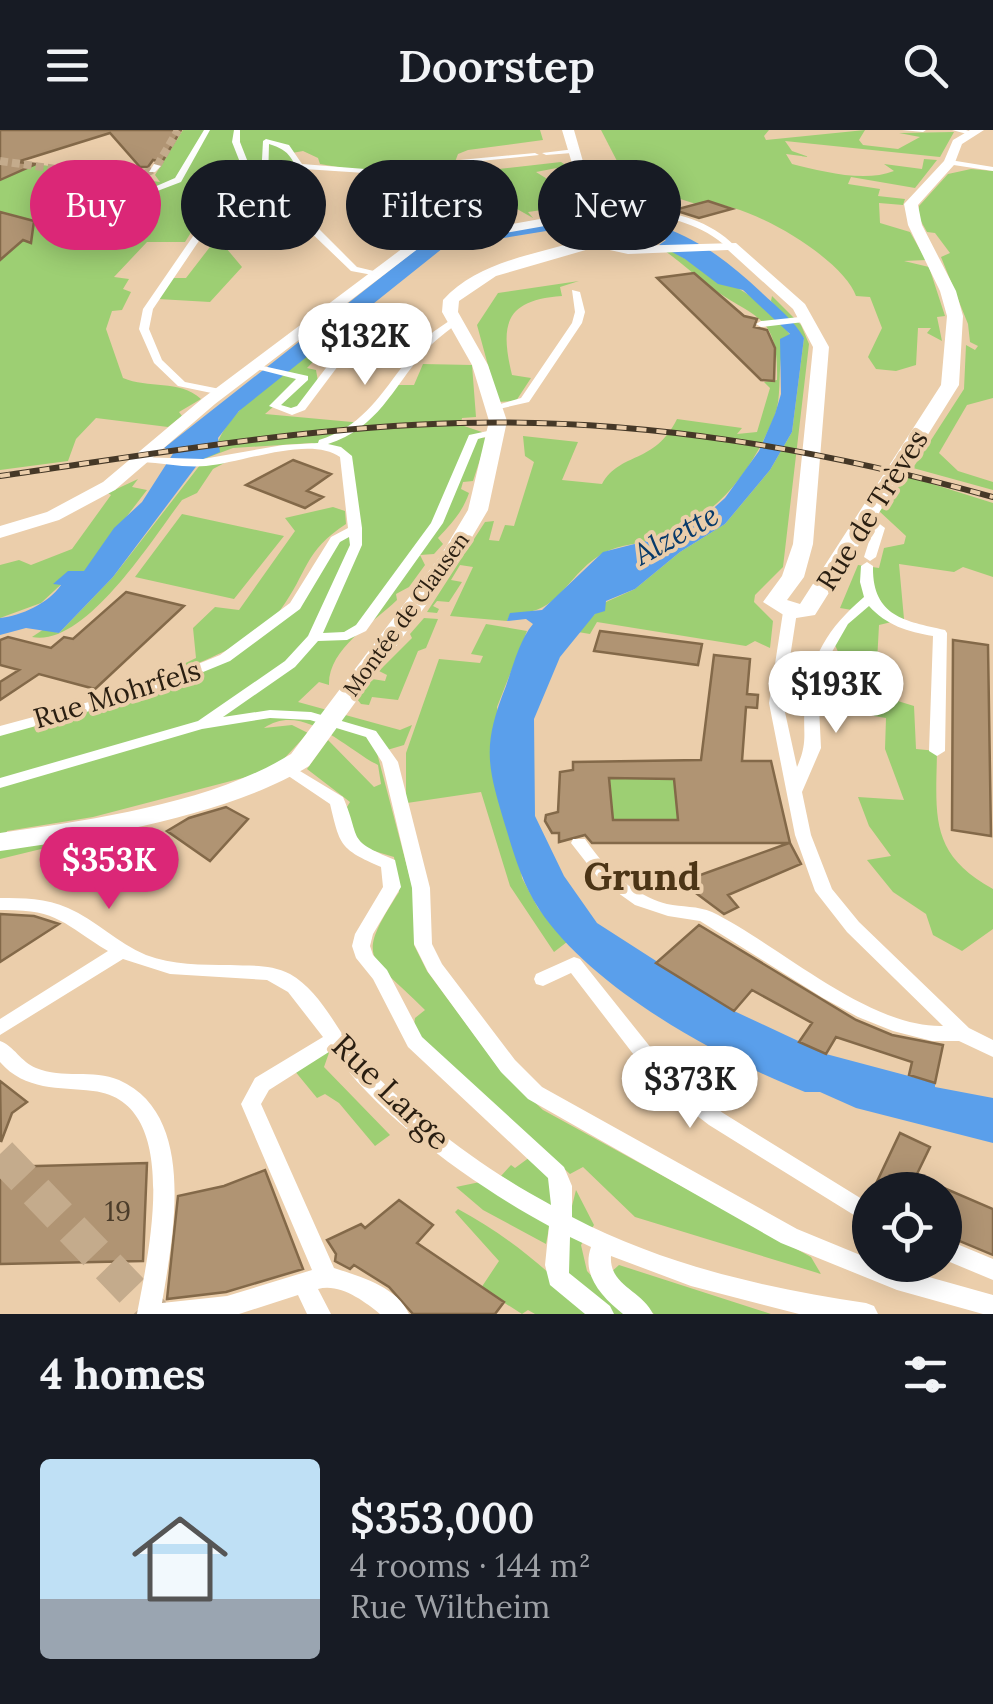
<!DOCTYPE html>
<meta charset="utf-8">
<style>
body{margin:0;font-family:Lora,serif;background:#242831;color:#f1f3f6;height:100vh;display:flex;flex-direction:column;font-size:38px;white-space:nowrap}
*{box-sizing:border-box;margin:0}
p{font-size:32px;color:#9ea1a6}
.icon{flex:none;width:55px;height:55px;fill:none;stroke:currentColor;stroke-width:2;stroke-linecap:round;stroke-linejoin:round}
.map{position:relative;height:1184px;overflow:hidden}
.sheet{display:flex;flex-direction:column;background:#171b24;flex:1}
.sheet>*{flex:none}
.top-card{position:absolute;left:30px;top:30px;width:935px;height:90px;display:flex;gap:20px}
.tools{position:absolute;left:852px;top:1042px;display:grid;gap:20px}
.tools a{display:grid;place-items:center;width:110px;height:110px;border-radius:50%;background:#171b24;box-shadow:0 5px 25px #0003;font-size:50px}
.price{position:absolute;translate:-50% -85px;padding:0 22px;border-radius:35px;background:#fff;color:#222;font-size:32px;line-height:65px;filter:drop-shadow(0 2px 5px #0008)}
.price::after{content:'';position:absolute;left:50%;top:60px;width:30px;height:22px;margin-left:-15px;background:inherit;clip-path:polygon(0 0,100% 0,50% 100%)}
.price.active{background:#db2777;color:#fff}
ul{padding:0;list-style:none}
li{display:flex;align-items:center;gap:30px;height:250px;padding:0 40px}
li+li{border-top:2px solid #363941}
li span{display:grid;place-items:center;flex:none;width:280px;height:200px;border-radius:10px;color:#555}
li>.icon{margin-inline-start:auto}
span .icon{width:120px;height:120px;fill:#fffc;stroke-width:1}
li b{font-size:42px}
h2{display:flex;justify-content:space-between;align-items:center;height:120px;padding:0 40px;font-size:42px}
.chip{padding:0 35px;border-radius:45px;background:#171b24;box-shadow:0 5px 25px #0003;font-size:35px;line-height:90px}
.chip.active{background:#db2777;color:#fff}
header{display:flex;justify-content:space-between;align-items:center;height:130px;padding:0 40px;background:#171b24;font-size:45px;font-weight:600}
.map>svg:first-child{display:block}
</style>
<header><svg class="icon" aria-label="menu" viewBox="0 0 24 24"><path d="M4 6h16M4 12h16M4 18h16"/></svg>Doorstep<svg class="icon" aria-label="search" viewBox="0 0 24 24"><circle cx="10" cy="10" r="6"/><path d="M15 15l6 6"/></svg></header>
<div class="map">
<svg width="993" height="1184" viewBox="0 0 993 1184">
<rect width="100%" height="100%" fill="#ebceab"/>
<path fill="#9dcf73" d="M 183,0 L 540,0 L 543,10 L 468,20 L 458,24 L 455,32 L 361,41 L 320,34 L 318,28 L 303,21 L 292,23 L 304,50 L 281,65 L 199,82 L 184,91 L 197,93 L 185,112 L 147,112 L 114,147 L 129,149 L 123,159 L 131,162 L 122,180 L 112,181 L 106,199 L 123,248 C 148,259 179,249 201,269 L 179,282 L 182,286 L 168,297 L 96,288 L 76,309 L 68,331 L 0,340 L 0,50 L 36,34 L 68,39 L 59,56 L 77,58 L 115,46 L 160,52 L 155,45 Z
M 601,0 L 769,0 L 764,6 L 766,10 L 865,0 L 859,10 L 863,15 L 898,19 L 920,7 L 899,3 L 954,2 L 940,27 L 785,11 L 792,21 L 809,27 L 786,24 L 792,34 C 821,41 864,53 894,41 L 884,34 L 922,39 L 924,29 L 937,30 L 915,58 L 851,47 L 848,54 L 880,59 L 878,66 L 905,69 L 903,75 L 879,73 L 880,93 L 910,102 L 926,130 L 904,131 L 929,137 L 945,186 L 937,187 L 942,211 L 927,203 L 931,198 L 918,198 L 916,235 L 896,241 L 876,239 L 868,227 L 882,198 L 870,167 L 856,166 C 843,127 736,64 696,74 L 611,47 L 600,35 L 617,31 Z
M 561,32 L 567,36 L 536,42 L 586,73 L 539,76 L 542,80 L 528,82 L 533,88 L 517,79 L 453,89 L 407,56 L 465,46 L 462,43 Z
M 971,39 L 993,41 L 993,268 L 967,275 L 939,323 L 958,341 L 993,352 L 993,360 L 913,338 L 964,259 L 966,215 L 975,220 L 978,216 L 970,212 L 968,194 L 941,127 L 950,123 L 935,103 L 927,102 L 918,86 L 919,76 L 948,44 Z
M 221,112 L 242,137 L 210,172 L 158,169 L 172,148 L 186,148 L 213,113 Z
M 667,118 C 707,144 764,163 790,205 C 774,222 784,262 775,285 C 752,341 717,388 658,408 C 640,414 615,415 600,425 C 563,449 559,486 511,483 L 507,491 L 450,486 L 473,437 L 460,435 L 451,450 L 462,452 L 449,472 L 437,471 L 433,476 L 439,479 L 437,483 L 427,482 L 485,392 L 494,391 L 489,410 L 499,411 L 505,395 L 514,396 L 534,332 L 525,326 L 523,306 L 578,312 L 562,350 L 602,354 C 621,321 654,335 677,289 L 742,298 L 737,304 L 757,302 L 770,258 L 764,252 L 777,250 C 779,183 754,189 709,156 C 694,145 681,132 665,121 Z
M 579,151 L 560,157 L 562,166 C 507,170 499,192 512,245 L 531,248 L 516,271 L 498,272 L 477,195 L 498,163 Z
M 772,166 L 801,195 L 809,214 L 783,437 L 755,465 L 754,472 L 773,491 L 770,518 L 755,511 L 746,516 L 597,492 L 590,504 L 578,502 L 606,472 L 635,459 L 680,422 L 725,394 L 770,340 L 792,302 L 804,208 L 771,171 Z
M 351,188 L 355,188 L 307,238 L 316,240 L 319,257 L 292,282 L 273,277 L 265,284 L 363,293 L 397,255 L 414,255 L 423,234 L 472,235 L 476,287 L 462,288 L 461,295 L 482,302 L 480,307 L 487,308 L 473,351 L 463,352 L 461,359 L 469,363 C 462,383 451,394 438,408 L 443,414 L 434,424 L 420,425 L 425,435 L 409,457 L 396,464 L 397,470 C 372,494 328,519 329,555 L 319,552 L 298,572 L 400,600 L 412,595 L 404,615 L 377,623 L 414,763 L 414,815 L 427,841 L 501,941 L 543,980 L 811,1127 L 821,1144 L 635,1087 L 583,1037 L 570,1044 L 413,901 L 415,888 L 425,880 C 371,825 353,833 399,762 L 394,727 L 364,718 L 352,708 L 347,677 L 350,672 L 307,639 L 328,610 L 374,657 L 381,654 L 378,635 C 346,619 302,571 264,598 L 292,595 L 308,603 L 280,633 L 254,645 L 93,687 L 7,701 L 4,711 L 70,700 L 70,712 L 0,729 L 0,605 C 96,574 205,553 284,486 C 314,461 320,419 356,398 L 346,326 L 312,313 L 233,318 L 201,330 L 216,319 C 223,278 318,215 351,188 Z
M 232,329 L 213,339 L 197,363 L 182,370 C 153,408 85,518 32,507 L 44,499 L 59,503 L 113,447 L 200,335 Z
M 907,346 L 993,373 L 993,447 L 963,437 L 954,442 L 899,434 L 904,489 L 879,495 L 876,551 C 849,547 842,532 832,508 L 852,480 L 840,478 L 858,435 L 879,438 L 884,418 L 904,414 L 906,406 L 879,381 Z
M 138,349 L 132,357 L 147,360 L 84,442 L 53,455 L 67,449 L 41,473 L 0,488 L 0,435 L 19,430 L 31,435 L 72,419 L 111,365 L 108,363 Z
M 333,377 L 345,381 L 346,394 C 304,421 308,442 281,479 C 255,514 193,536 153,549 L 196,528 L 193,498 L 215,477 L 239,480 L 295,401 L 285,388 Z
M 182,384 L 284,406 L 234,469 L 135,447 Z
M 424,488 L 438,489 L 426,518 L 418,521 L 398,570 L 372,567 L 369,575 L 361,574 L 357,569 L 372,549 L 385,551 L 387,545 L 379,541 L 412,508 L 410,504 Z
M 486,494 L 527,501 L 497,577 L 522,748 L 538,778 L 567,812 L 554,822 L 510,756 L 481,662 L 407,673 L 406,668 L 406,623 L 439,529 L 480,533 L 483,526 L 471,524 Z
M 875,564 L 914,576 L 916,619 L 937,621 C 936,686 929,724 993,759 L 993,799 L 962,821 L 933,805 L 926,784 L 893,762 L 867,730 L 891,726 L 869,696 L 858,667 L 904,670 L 885,619 L 886,588 L 874,586 Z
M 609,648 L 674,649 L 678,690 L 613,690 Z
M 331,917 L 324,937 L 390,1005 L 375,1016 L 339,973 L 325,964 L 317,968 L 294,940 Z
M 530,1027 L 549,1044 L 552,1078 L 501,1046 L 511,1035 L 515,1038 Z
M 480,1052 L 550,1093 L 546,1114 L 483,1080 L 456,1057 Z
M 576,1060 L 594,1095 L 581,1115 L 587,1141 L 626,1184 L 613,1184 L 566,1145 L 562,1116 Z
M 458,1079 C 510,1107 550,1141 591,1184 L 535,1184 L 528,1180 L 522,1184 L 481,1158 L 499,1131 L 455,1082 Z
M 619,1135 L 771,1184 L 654,1184 L 609,1144 Z"/>
<path fill="#5a9feb" d="M 592,87 C 664,85 711,115 761,162 C 776,176 794,190 804,208 L 792,302 L 770,340 L 725,394 L 680,422 L 635,459 L 606,471 L 605,481 L 595,484 L 560,527 L 534,589 L 535,686 L 564,746 L 597,793 L 734,881 L 826,924 L 935,953 L 935,957 L 993,968 L 993,1013 L 856,978 L 820,962 L 805,962 C 719,928 591,858 539,779 C 522,753 514,724 505,695 C 487,635 482,616 506,556 C 513,536 520,509 533,494 L 526,489 L 507,491 L 510,483 L 542,480 L 603,422 L 662,407 L 707,384 L 725,368 L 759,321 L 775,284 L 781,264 L 780,209 L 790,204 L 743,160 L 718,154 L 685,129 L 659,115 L 666,110 L 638,99 L 589,94 L 443,118 L 239,281 L 218,308 L 220,322 L 201,330 L 113,447 L 59,503 L 26,498 L 0,505 L 0,488 C 21,486 49,473 61,455 L 53,454 L 68,441 L 84,441 L 114,398 L 142,372 L 174,322 L 164,318 L 422,115 Z"/>
<path fill="#b09473" stroke="#836949" stroke-width="2.5" fill-rule="evenodd" d="M 0,0 L 181,0 L 162,32 L 153,30 L 148,37 L 140,37 L 110,3 L 17,32 L 36,34 L 0,50 Z
M 68,39 L 115,46 L 77,58 L 58,56 Z
M 708,71 L 732,79 L 699,88 L 674,80 Z
M 0,82 L 34,91 L 31,113 L 23,110 L 0,130 Z
M 694,143 L 744,186 L 757,189 L 754,197 L 767,200 L 775,218 L 774,251 L 761,250 L 657,148 Z
M 293,330 L 331,344 L 307,361 L 323,367 L 305,378 L 246,355 Z
M 126,462 L 184,476 L 95,559 L 39,544 L 0,570 L 0,552 L 19,540 L 0,535 L 0,510 L 8,507 L 51,518 L 64,507 L 73,509 Z
M 600,501 L 702,514 L 698,535 L 594,521 Z
M 953,510 L 988,515 L 991,706 L 952,700 Z
M 714,525 L 750,529 L 747,564 L 758,565 L 757,578 L 746,577 L 742,631 L 771,631 L 790,713 L 801,734 L 728,765 L 738,777 L 724,784 L 681,752 L 789,713 L 592,713 L 585,705 L 559,712 L 559,703 L 552,703 L 545,691 L 546,685 L 558,682 L 560,642 L 573,640 L 573,632 L 701,630 ZM 609,648 L 674,649 L 678,690 L 613,690 Z
M 226,677 L 248,689 L 210,731 L 167,701 L 189,688 Z
M 0,784 L 34,786 L 59,794 L 0,832 Z
M 699,795 L 856,890 L 892,905 L 943,915 L 935,953 L 909,945 L 912,932 L 836,907 L 826,924 L 799,912 L 812,893 L 752,860 L 734,881 L 656,833 Z
M 0,951 L 27,972 L 12,983 L 1,1012 Z
M 900,1003 L 930,1017 L 916,1046 L 993,1079 L 993,1125 L 945,1105 L 945,1060 L 873,1060 Z
M 147,1033 L 143,1131 L 0,1134 L 0,1037 Z
M 265,1040 L 303,1139 L 226,1162 L 167,1169 L 178,1066 L 224,1056 Z
M 399,1070 L 433,1095 L 417,1113 L 504,1172 L 495,1184 L 413,1184 L 389,1157 L 354,1135 L 350,1139 L 335,1131 L 336,1124 L 327,1110 L 361,1094 L 365,1098 Z"/>
<g fill="none" stroke-linecap="round" stroke-linejoin="round">
<path stroke="#c4ab8c" stroke-width="8" stroke-dasharray="8 4" stroke-linecap="butt" d="M 0,31 L 112,47
M 157,36 L 178,0
M 135,49 L 152,40"/>
<path stroke="#c4ab8c" stroke-width="34" stroke-dasharray="34 18" stroke-linecap="butt" d="M 0,1024 L 154,1184"/>
<path fill="#fff" fill-rule="evenodd" d="M 204,0 L 210,0 L 181,52 L 139,68 L 108,63 L 135,47 L 138,51 L 120,62 L 138,64 L 175,48 Z
M 234,0 L 240,0 L 240,12 L 251,40 L 243,56 L 252,56 L 261,48 L 263,11 L 266,9 L 289,15 L 302,34 L 365,39 L 535,23 L 539,25 L 365,43 L 304,39 L 305,55 L 284,67 L 215,87 L 153,179 L 149,199 L 162,230 L 185,252 L 225,260 L 225,264 L 221,265 L 178,256 L 154,233 L 139,199 L 143,179 L 209,83 L 278,63 L 298,52 C 296,31 290,20 269,14 L 268,51 L 257,60 L 235,60 L 243,40 L 232,12 Z
M 902,0 L 926,0 L 923,2 Z
M 952,0 L 966,0 L 974,3 L 971,5 Z
M 575,19 L 572,23 L 546,25 L 542,23 Z
M 950,30 L 993,37 L 993,41 L 947,34 Z
M 154,34 L 161,36 L 155,42 L 149,42 Z
M 405,58 L 467,101 L 467,105 L 461,105 L 430,82 L 411,85 L 439,108 L 432,110 L 373,64 ZM 404,63 L 425,78 L 406,81 L 384,65 Z
M 286,72 L 308,88 L 357,137 L 378,142 L 378,146 L 351,141 L 301,93 L 232,102 L 228,100 L 297,89 L 282,74 Z
M 642,79 C 677,82 710,91 735,116 L 728,118 C 701,94 673,88 639,83 L 638,81 Z
M 572,160 L 580,162 L 585,182 L 582,193 L 529,272 L 490,281 L 490,277 L 521,268 L 572,193 L 575,182 Z
M 809,186 L 812,187 L 812,191 L 761,197 L 756,194 L 761,191 Z
M 452,189 L 460,191 C 448,201 435,210 424,222 C 392,259 378,298 328,314 L 341,317 L 352,326 L 362,398 L 362,415 L 323,503 L 344,502 L 356,495 L 431,393 L 469,305 L 497,299 L 503,302 L 478,309 L 443,393 L 366,501 L 347,510 L 318,511 L 295,537 L 223,587 L 270,580 L 311,582 L 376,601 L 398,632 L 430,758 L 432,814 L 442,834 L 515,930 L 542,957 L 797,1099 L 870,1129 L 870,1135 L 886,1135 L 993,1165 L 993,1184 L 983,1184 L 897,1160 L 781,1113 L 528,969 L 501,942 L 428,842 L 414,814 L 412,758 L 382,632 L 366,607 L 310,590 L 270,588 L 202,599 L 0,658 L 0,648 L 198,591 L 285,531 L 308,506 L 350,415 L 349,407 L 340,412 L 300,479 L 230,531 L 147,565 L 0,606 L 0,596 L 137,559 L 220,525 L 290,473 L 331,407 L 348,398 L 340,327 C 310,305 242,333 206,336 C 185,338 163,333 142,332 L 136,329 L 138,327 L 203,329 L 283,315 L 318,313 L 319,310 C 360,297 377,270 402,237 L 386,233 L 396,216 L 404,218 L 397,230 L 406,232 L 433,202 Z
M 335,226 L 344,228 L 305,280 L 292,285 L 269,276 L 296,249 L 249,237 L 254,234 L 308,246 L 308,250 L 281,275 L 291,278 L 297,276 Z
M 864,382 L 885,398 L 876,427 L 870,431 L 864,427 L 873,399 L 858,386 Z
M 867,432 L 873,436 C 872,486 904,491 945,500 L 947,503 L 945,621 L 937,626 L 929,621 L 933,506 C 908,502 886,495 869,476 L 848,494 L 829,527 L 819,577 L 821,618 L 802,662 L 811,705 L 832,759 L 859,792 L 969,898 L 993,910 L 993,927 L 959,911 L 932,911 L 893,901 L 858,887 L 823,868 L 700,791 L 668,786 L 635,775 L 600,750 L 571,713 L 573,709 L 585,709 C 598,728 613,745 632,758 C 643,765 655,771 667,774 C 682,777 698,776 712,782 C 778,814 868,898 943,896 L 847,802 L 815,761 L 795,705 L 769,573 L 783,482 L 785,479 L 795,479 L 797,482 L 783,573 L 797,637 C 809,610 802,602 805,575 C 811,526 827,499 864,467 L 860,452 L 861,436 Z
M 290,635 L 343,667 C 362,711 345,709 395,730 L 401,757 L 373,804 L 370,816 L 373,825 L 387,840 L 422,907 L 564,1037 L 572,1056 L 572,1087 C 664,1135 765,1158 866,1173 L 874,1176 L 878,1184 L 799,1184 L 691,1156 L 611,1126 C 609,1156 642,1160 653,1184 L 623,1184 C 602,1167 581,1145 591,1117 L 570,1107 L 569,1143 L 610,1176 L 614,1184 L 585,1184 L 550,1155 L 545,1135 L 549,1096 C 477,1057 379,988 332,920 L 269,960 L 261,974 L 334,1138 C 361,1147 396,1156 409,1184 L 380,1184 C 364,1171 340,1153 318,1159 L 331,1184 L 307,1184 L 298,1165 L 239,1184 L 137,1184 C 148,1125 184,971 93,961 C 59,957 25,961 0,932 L 0,911 C 14,916 21,932 36,938 C 62,949 93,939 119,950 C 198,985 173,1106 162,1173 L 227,1166 L 312,1140 L 241,974 L 255,948 L 323,907 L 288,862 L 267,850 L 170,844 L 123,829 L 0,905 L 0,889 L 108,821 C 62,793 58,779 0,780 L 0,768 C 23,768 46,768 68,778 C 96,790 117,813 146,825 C 172,835 202,835 230,835 C 250,836 271,834 290,844 C 323,863 338,904 363,932 C 414,987 485,1040 551,1075 L 548,1048 L 408,917 L 373,849 L 356,828 L 352,816 L 355,804 L 383,757 L 381,737 C 340,719 340,716 330,674 L 284,643 L 282,640 L 284,637 Z
M 574,827 L 580,829 L 671,943 L 723,983 L 870,1074 L 870,1095 L 709,995 L 657,955 L 571,843 L 543,856 L 536,854 L 534,849 L 536,844 Z
M 945,1109 L 993,1129 L 993,1150 L 945,1130 Z"/>
<path fill="#fff" fill-rule="evenodd" d="M 642,77 L 646,78 L 646,84 L 596,87 L 419,118 L 215,274 L 115,360 L 59,390 L 0,408 L 0,396 L 47,382 L 103,352 L 203,268 L 411,112 L 596,79 Z"/>
<path fill="#fff" fill-rule="evenodd" d="M 562,0 L 574,0 L 584,35 L 639,69 L 650,85 L 610,111 L 628,116 L 736,113 L 805,174 L 829,217 L 813,414 L 804,447 L 787,470 L 800,474 L 941,255 L 947,186 L 940,161 L 908,95 L 904,74 L 944,31 L 953,10 L 970,0 L 984,0 L 962,14 L 954,35 L 918,75 L 922,95 L 956,161 L 963,186 L 959,255 L 815,485 L 790,489 L 763,472 L 782,446 L 793,414 L 813,217 L 793,179 L 728,120 L 628,124 L 596,117 L 496,146 L 459,171 L 458,182 L 488,235 L 507,291 L 488,380 L 458,431 L 309,636 C 230,685 92,708 0,721 L 0,703 C 91,690 212,673 291,624 L 441,425 L 468,380 L 489,291 L 472,235 L 442,182 L 443,170 C 492,116 579,126 636,84 L 629,75 L 574,40 Z"/>
<g stroke="#453827" stroke-width="6">
<path id="rail" d="M 0,346 C 153,324 306,297 460,293 C 642,288 819,319 993,367"/>
</g>
<use href="#rail" stroke="#ebceab" stroke-width="4" stroke-dasharray="10" stroke-linecap="butt"/>
</g>
<g text-anchor="middle" stroke-width="8" stroke-linejoin="round" paint-order="stroke">
<g font-size="22" fill="#291e11" stroke="#ebceab">
<text transform="translate(406 484) rotate(-54)" y="8">Montée de Clausen</text>
</g>
<g font-size="28" fill="#291e11" stroke="#ebceab">
<text transform="translate(872 380) rotate(-58)" y="10">Rue de Trèves</text>
<text transform="translate(117 564) rotate(-17)" y="10">Rue Mohrfels</text>
</g>
<g font-size="28" fill="#4b3c2a">
<text x="118" y="1091">19</text>
</g>
<g font-size="30" font-style="italic" fill="#073a6a" stroke="#ebceab">
<text transform="translate(676 405) rotate(-29)" y="10">Alzette</text>
</g>
<g font-size="32" fill="#291e11" stroke="#ebceab">
<text transform="translate(391 962) rotate(44)" y="11">Rue Large</text>
</g>
<g font-size="38" font-weight="bold" fill="#4c3516" stroke="#ebceab">
<text x="642" y="760">Grund</text>
</g>
</g>
</svg>
<div class="tools">
<a><svg class="icon" aria-label="locate" viewBox="0 0 24 24"><circle cx="12" cy="12" r="6"/><path d="M12 2v4M12 18v4M2 12h4M18 12h4"/></svg></a>
</div>
<b class="price" style="left:365px;top:258px">$132K</b>
<b class="price" style="left:836px;top:606px">$193K</b>
<b class="price active" style="left:109px;top:782px">$353K</b>
<b class="price" style="left:690px;top:1001px">$373K</b>
<div class="top-card">
<a class="chip active">Buy</a>
<a class="chip">Rent</a>
<a class="chip">Filters</a>
<a class="chip">New</a>
</div>
</div>
<section class="sheet">
<h2>4 homes<svg class="icon" aria-label="filters" viewBox="0 0 24 24"><path d="M4 7h16M4 17h16"/><circle cx="9" cy="7" r="2"/><circle cx="15" cy="17" r="2"/></svg></h2>
<ul>
<li><span style="background:linear-gradient(#bfe0f5 70%,#9aa5b1 0)"><svg class="icon" aria-label="home" viewBox="0 0 24 24"><path d="M3 11l9-7 9 7M6 9v11h12V9"/></svg></span><div><b>$353,000</b><p>4 rooms · 144 m²</p><p>Rue Wiltheim</p></div></li>
</ul>
</section>
